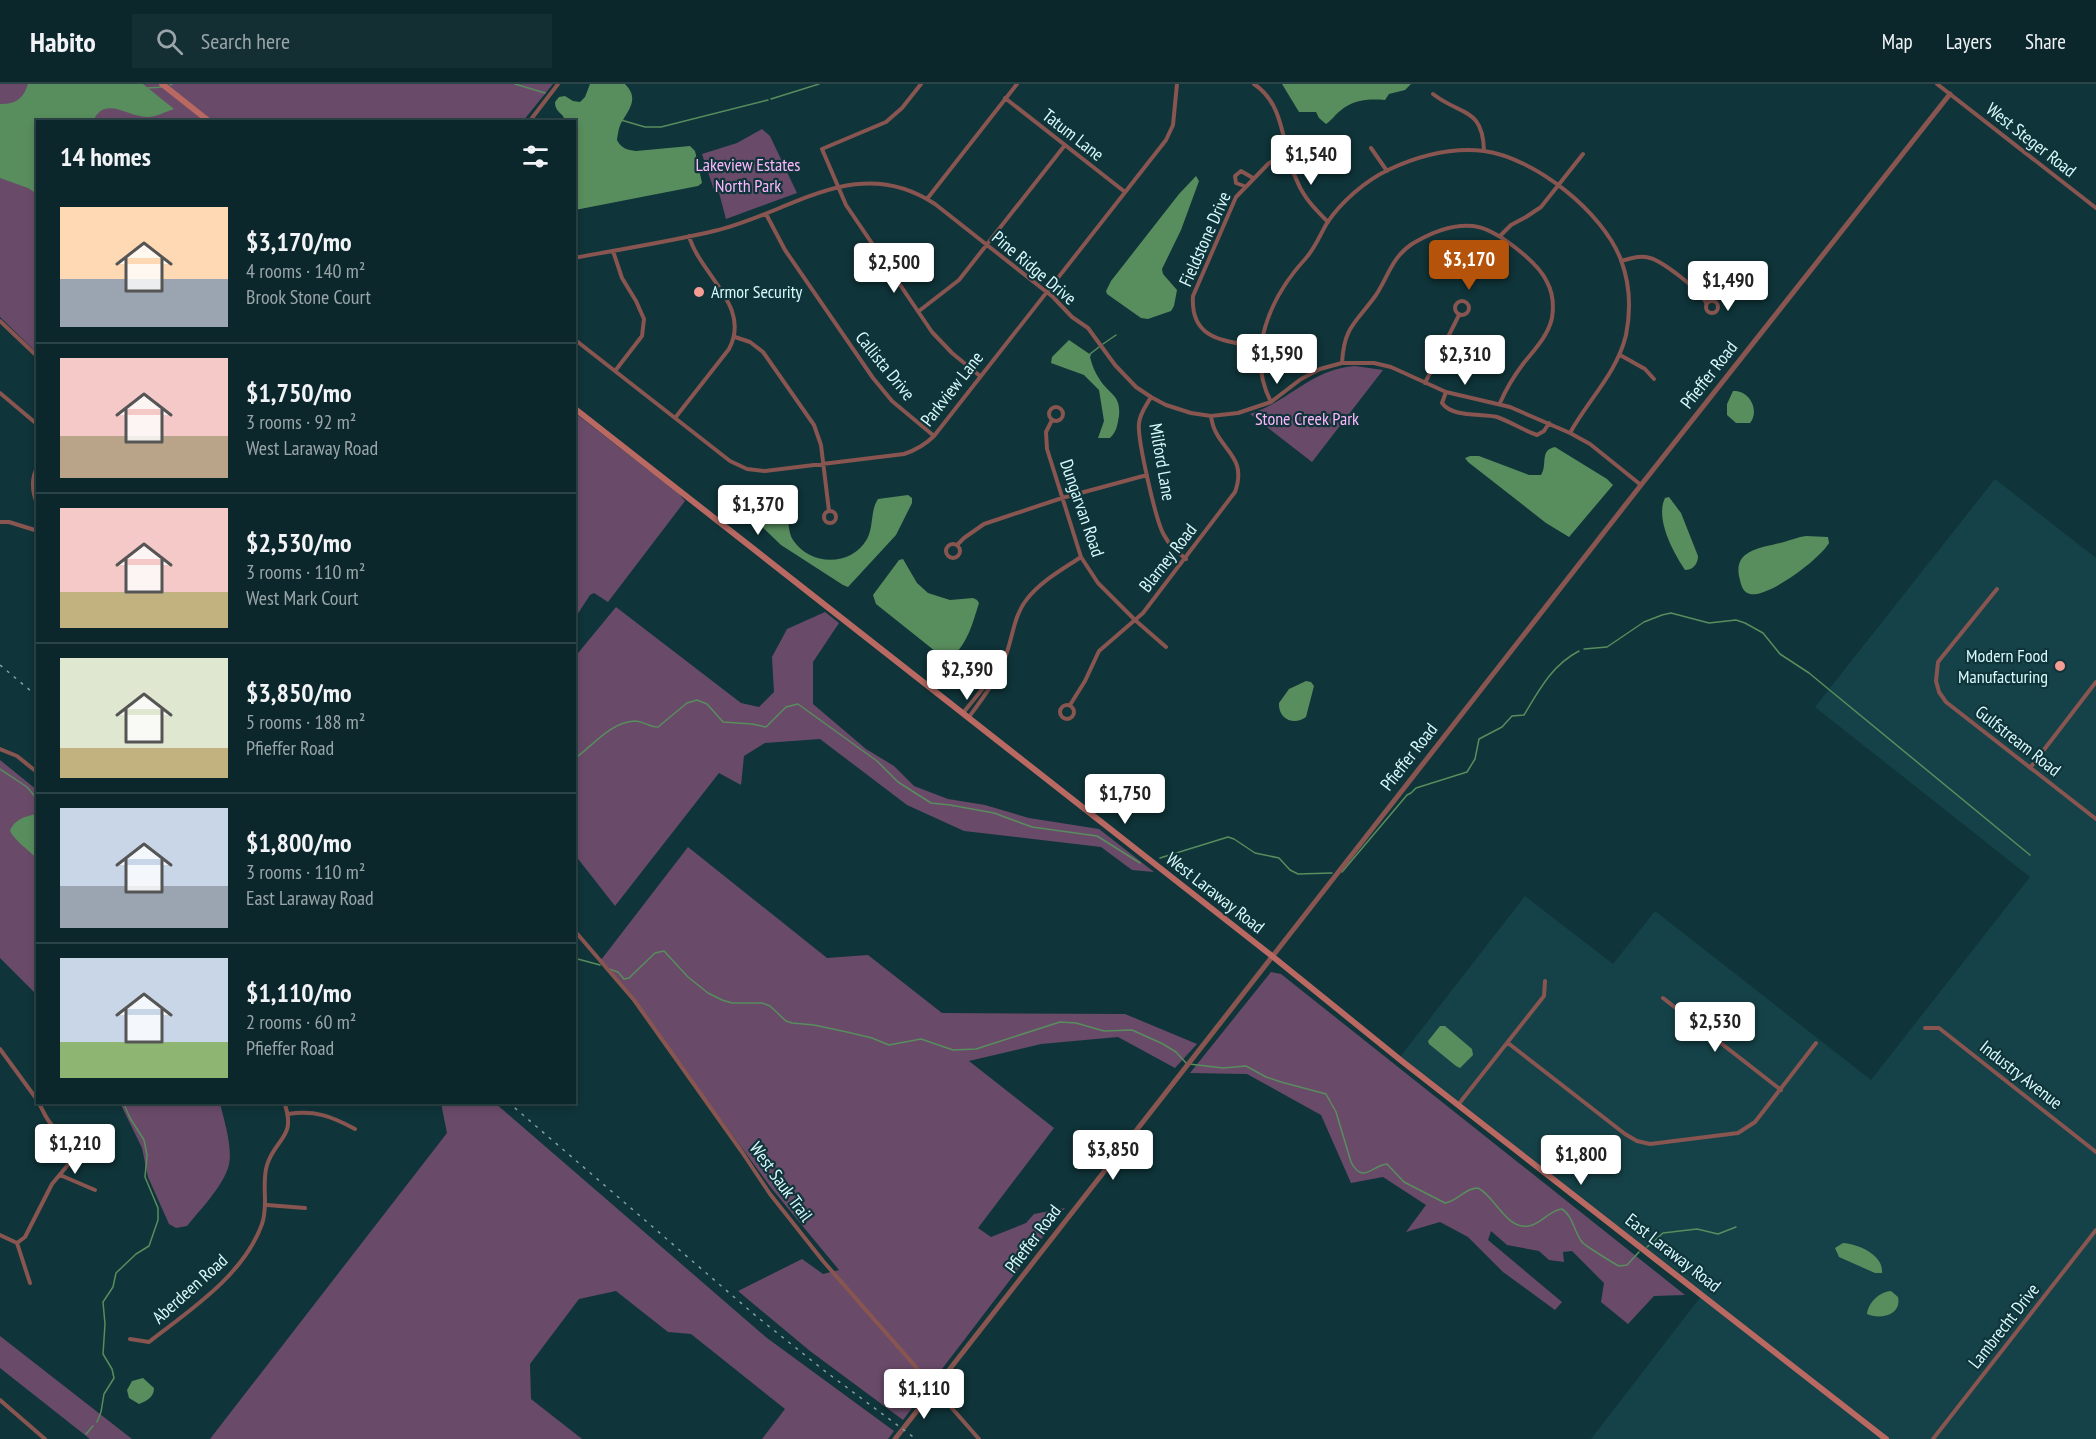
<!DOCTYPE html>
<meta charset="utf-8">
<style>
body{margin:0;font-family:"PT Sans Narrow",sans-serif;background:#142f33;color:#f1f3f6;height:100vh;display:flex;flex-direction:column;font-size:22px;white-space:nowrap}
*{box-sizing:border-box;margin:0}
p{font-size:20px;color:#9aa5a9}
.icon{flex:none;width:33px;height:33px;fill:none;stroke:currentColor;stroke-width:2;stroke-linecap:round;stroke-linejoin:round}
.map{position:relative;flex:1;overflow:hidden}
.drawer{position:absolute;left:36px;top:36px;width:540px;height:984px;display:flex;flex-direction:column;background:#0b272b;border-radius:0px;box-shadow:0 3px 9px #0003,0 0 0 2px #2b4447}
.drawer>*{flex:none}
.price{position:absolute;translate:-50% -51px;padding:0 14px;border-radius:6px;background:#fff;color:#222;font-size:20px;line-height:39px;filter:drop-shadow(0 2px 3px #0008)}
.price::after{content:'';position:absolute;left:50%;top:36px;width:18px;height:14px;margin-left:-9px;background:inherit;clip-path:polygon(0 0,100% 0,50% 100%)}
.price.current{background:#b45309;color:#fff}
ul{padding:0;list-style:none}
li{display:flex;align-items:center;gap:18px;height:150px;padding:0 24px}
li+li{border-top:2px solid #2b4447}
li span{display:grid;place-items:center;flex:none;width:168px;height:120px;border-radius:0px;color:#555}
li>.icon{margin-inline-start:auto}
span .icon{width:72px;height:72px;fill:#fffc;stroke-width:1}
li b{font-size:26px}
h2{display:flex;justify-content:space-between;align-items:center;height:72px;padding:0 24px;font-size:26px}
header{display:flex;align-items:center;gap:36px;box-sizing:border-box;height:84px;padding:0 30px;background:#0b272b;border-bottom:2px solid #2b4447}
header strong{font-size:28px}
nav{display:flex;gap:33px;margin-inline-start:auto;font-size:21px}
.search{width:420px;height:54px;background:#142f33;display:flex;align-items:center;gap:15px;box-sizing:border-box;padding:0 21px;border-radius:0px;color:#9aa5a9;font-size:22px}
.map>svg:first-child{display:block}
</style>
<header>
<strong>Habito</strong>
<div class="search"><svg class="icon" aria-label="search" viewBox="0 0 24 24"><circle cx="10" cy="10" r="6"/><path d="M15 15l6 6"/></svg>Search here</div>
<nav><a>Map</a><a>Layers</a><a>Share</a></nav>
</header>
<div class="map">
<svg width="2096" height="1355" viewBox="0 0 2096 1355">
<rect width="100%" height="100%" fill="#0f3439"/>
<path fill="#154248" d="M 1995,395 L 2096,474 L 2096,1355 L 1591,1355 L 1702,1211 L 1400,973 L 1525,812 L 1613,880 L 1655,827 L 1871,996 L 2030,793 L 1815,623 Z"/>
<path fill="#694b69" d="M 0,0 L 553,0 L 523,37 L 455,37 L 449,34 L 428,38 L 38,38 L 37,269 L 0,233 Z
M 762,45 L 770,52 L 797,109 L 726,135 L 718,105 L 714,106 L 702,70 L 737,59 Z
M 1355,282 L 1383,286 L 1312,378 L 1250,330 C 1292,316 1309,286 1355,282 Z
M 575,329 L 679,410 L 685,417 L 608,518 L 594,509 L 590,511 L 575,534 Z
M 616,523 L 741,619 L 759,623 L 774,608 L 772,573 L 787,545 L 825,528 L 839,539 L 813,578 L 813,620 L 866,665 L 894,682 L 914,702 L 948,715 L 985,721 L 1029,734 L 1099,745 L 1154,788 L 1132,786 L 1101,763 L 964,747 L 907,721 L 820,655 L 765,659 L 744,672 L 741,701 L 719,689 L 615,822 L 575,771 L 574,574 Z
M 0,676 L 37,706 L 37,911 L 0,874 Z
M 688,763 L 827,874 L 868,871 L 942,929 L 1125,930 L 1197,960 L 1175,984 L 1118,953 L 1041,960 L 969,977 L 1054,1044 L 978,1144 L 991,1153 L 1026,1139 L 1034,1130 L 1065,1124 L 903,1336 L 810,1267 L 738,1207 L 802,1175 L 823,1190 L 839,1186 L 772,1105 L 636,920 L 601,876 Z
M 1271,888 L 1281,890 L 1685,1211 L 1654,1212 L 1628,1240 L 1601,1218 L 1604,1199 L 1572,1167 L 1563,1168 L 1564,1178 L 1549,1176 L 1539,1167 L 1507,1161 L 1491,1147 L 1488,1156 L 1562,1218 L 1555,1226 L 1503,1188 L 1468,1153 L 1440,1138 L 1406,1148 L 1426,1121 L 1383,1093 L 1351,1099 L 1321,1031 L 1247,990 L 1190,989 Z
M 120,1019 L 220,1019 C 224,1037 234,1066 228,1084 C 222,1103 200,1126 187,1142 L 176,1144 L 169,1140 L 148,1093 L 142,1064 Z
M 441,1019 L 495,1019 L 767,1254 L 894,1347 L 888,1355 L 762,1355 L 785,1325 L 691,1250 L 668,1248 L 616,1207 L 579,1215 L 530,1280 L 531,1315 L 582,1355 L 210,1355 L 447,1049 Z
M 0,1252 L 132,1355 L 90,1355 L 0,1284 Z"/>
<path fill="#588d5d" d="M 28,0 L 143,0 L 174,25 C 165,28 156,33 147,33 C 127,33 105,11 93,37 L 38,38 L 37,110 L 28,104 L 0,94 L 0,20 C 16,20 23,15 28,0 Z
M 590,0 L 625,0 C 638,13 631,23 623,36 C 619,41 618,49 617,56 C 621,64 627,66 636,67 L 690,62 L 695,67 L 702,99 L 698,102 L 575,126 L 574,38 L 565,37 C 564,29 555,29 555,18 L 559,13 L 565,12 L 573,17 L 580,18 L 585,13 Z
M 1282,0 L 1411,0 L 1405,6 L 1389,10 L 1385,16 C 1369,15 1354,15 1340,27 C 1335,31 1331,37 1326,40 L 1319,34 L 1316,28 L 1299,28 Z
M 1196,92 L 1199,97 L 1181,146 L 1162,185 L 1163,190 L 1177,206 L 1174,222 L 1171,227 L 1148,235 L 1141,234 L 1107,210 L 1106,207 L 1111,197 L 1179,110 Z
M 1069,256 L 1091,271 L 1090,273 C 1092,281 1095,289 1100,296 C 1110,311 1121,311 1119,332 C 1117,342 1117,347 1110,354 L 1098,354 L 1104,337 L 1099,306 L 1084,291 L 1051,279 L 1052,273 Z
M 1733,307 C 1750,306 1760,327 1750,339 L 1736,339 L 1727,331 L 1727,320 Z
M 1555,363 L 1607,395 L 1613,401 L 1569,453 L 1546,439 L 1468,378 L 1465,374 L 1470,372 L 1479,372 L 1529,391 L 1541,391 C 1548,381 1539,366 1555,363 Z
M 908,411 L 912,414 L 912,419 L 896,451 L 848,503 L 843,501 L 781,461 L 752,433 L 756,427 L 785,426 L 787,429 C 789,438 788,448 793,456 C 810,482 851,483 867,455 C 874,442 870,427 878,415 Z
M 1669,413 L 1681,429 L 1698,472 C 1698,480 1693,486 1685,486 C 1673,468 1655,435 1665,414 Z
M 1806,452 L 1828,453 L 1829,459 C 1820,475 1768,514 1750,510 C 1744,509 1741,502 1740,496 C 1731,465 1762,464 1784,458 C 1791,456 1798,453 1806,452 Z
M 903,475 L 917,499 L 928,509 L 950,516 L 973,514 L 977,516 L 979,519 C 973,538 968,559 952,573 L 940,571 L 876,520 L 873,511 L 899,476 Z
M 1306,597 L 1311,598 L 1314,602 L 1306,633 C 1294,642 1278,635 1279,619 L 1289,605 Z
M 37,730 L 38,730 L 37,775 C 29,766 15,757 10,747 C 14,735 27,732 37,730 Z
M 1440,942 L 1445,942 L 1472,965 L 1473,971 L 1460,984 L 1456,982 L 1429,960 L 1428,957 Z
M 1843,1159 C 1858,1160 1884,1171 1882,1189 L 1875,1189 L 1839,1173 L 1835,1164 Z
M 1891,1207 L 1898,1213 C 1902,1231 1880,1236 1867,1230 C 1868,1219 1879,1208 1891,1207 Z
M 143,1294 L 154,1304 C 154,1313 147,1317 139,1320 L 129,1314 L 127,1306 L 132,1297 Z"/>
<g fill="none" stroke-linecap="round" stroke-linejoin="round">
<path stroke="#588d5d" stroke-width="1.5" d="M 515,0 L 545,9
M 170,1 L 172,0
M 147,4 L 163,3
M 771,15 L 819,0
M 621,36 L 645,43 L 661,43 L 768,16
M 1103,260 L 1116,251
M 1090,270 L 1099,263
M 1584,565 L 1607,563 L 1644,538 L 1662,531 L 1671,529 L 1709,539 L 1736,536 L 1745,539 L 1763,549 L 1780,570 L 1809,589 L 2030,771
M 574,675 C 593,662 610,638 635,637 C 643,637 649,643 658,643 L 687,619 L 697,616 L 707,620 L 723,638 L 752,640 L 766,643 L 786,623 L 798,620 L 877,677 L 898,698 L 931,719 L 950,721 L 994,729 L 1032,743 L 1097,752 L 1140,779
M 0,685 L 27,703 L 38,716
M 1160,774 L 1228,753 L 1234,755 L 1255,769 L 1279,774 L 1290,786 L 1298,790 L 1332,789
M 1342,788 L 1407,711 L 1411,709 L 1416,704 L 1467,688 L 1475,675 L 1479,655 L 1502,643 L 1512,632 L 1524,631 C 1539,606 1552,581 1579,567
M 574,874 L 600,881
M 609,885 L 618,888 L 624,895 L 629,894 L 655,869 L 664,867 L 688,893 L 708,909 L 722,916 L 732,919 L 762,919 L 770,922 L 786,937 L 792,939 L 814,941 L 847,948 L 872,954 L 889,961 L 921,955 L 953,966 L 976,965 L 1060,938 L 1076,939 L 1104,947 L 1132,946 L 1163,960 L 1176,968 L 1187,980
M 1189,980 L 1223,984 L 1246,982 L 1266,993 L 1281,998 L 1326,1010 L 1336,1028 L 1351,1078 C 1363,1101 1372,1081 1387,1080 L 1404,1098 L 1445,1119 C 1458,1117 1465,1104 1478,1104 C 1495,1112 1506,1146 1529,1142 C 1542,1140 1549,1126 1562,1125 C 1573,1132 1574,1148 1582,1158 C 1584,1161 1613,1179 1619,1182 L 1627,1181 L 1639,1168
M 1647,1163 L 1663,1149 L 1697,1145 L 1718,1150 L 1736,1143
M 97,1338 L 101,1328 L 104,1310 L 114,1294 L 112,1285 L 103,1270 L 105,1240 L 103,1218 L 113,1203 L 116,1189 L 136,1170 L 149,1162 L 158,1136 L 158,1124 L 145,1093 L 147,1071 L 144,1056 L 130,1034 L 123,1018
M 86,1350 L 93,1342"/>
<path stroke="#885550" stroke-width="4" d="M 921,0 L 902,24 L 886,38 L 822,65 L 846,121 L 932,248 L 952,269 L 980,292
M 1254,0 C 1287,22 1281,65 1297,97 C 1304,114 1315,125 1328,138
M 1937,0 L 2096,124
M 1433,10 C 1461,32 1483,23 1484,67
M 1005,14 L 1125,108
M 529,38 L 558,0
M 1371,64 L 1387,87
M 1244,102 L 1236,99 L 1235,92 L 1241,87 L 1253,94
M 927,115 L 1017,0
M 766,130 L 785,166 L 873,294 L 892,317 L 934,352
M 1500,152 L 1511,141 L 1526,133 L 1541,123 L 1583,70
M 613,167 L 622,194 L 636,217 L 644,235 L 642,252 L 615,287
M 574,174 C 621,165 668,158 714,147 C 792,129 856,68 935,120 L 1053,213 L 1072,233 L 1088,244 L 1115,281 L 1136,303 L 1151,313 L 1166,321 L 1191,329 L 1211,332 L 1238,329 L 1271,318 L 1301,295 L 1320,285 L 1342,279 L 1374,279 L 1391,283 L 1446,308 L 1510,323 L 1570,349 L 1590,360 L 1641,401
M 1621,177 C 1631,174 1640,171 1650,174 C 1662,177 1703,208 1706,219
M1706 223a6 6 0 1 1 12 0a6 6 0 1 1-12 0Z
M1455 224a7 7 0 1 1 14 0a7 7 0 1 1-14 0Z
M 919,227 L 959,196 L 1065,61
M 0,237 L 38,273
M 735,253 L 750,258 L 763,268 L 814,341 L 821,361 L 829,427
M 574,255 L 730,377 L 747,385 L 765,387 L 904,370 C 916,366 925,361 934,352 L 1166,56 L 1173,41 L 1177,0
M 1261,264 C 1227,256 1190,258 1193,212 L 1236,113 L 1269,79 L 1288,70
M 1620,271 L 1645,285 L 1654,295
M 1342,279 C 1344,242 1356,239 1376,211 C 1388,193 1392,173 1412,160 C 1430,149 1452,140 1473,142 C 1495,144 1538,178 1547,198 C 1553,209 1554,221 1552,234 C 1548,252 1534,266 1523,280 C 1514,292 1506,305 1500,319
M 1425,299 L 1459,231
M 1446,308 L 1442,319 C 1453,334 1481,329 1497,333 C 1511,338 1523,346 1537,351 L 1544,347 L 1549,339
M 0,309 L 38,341
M 1151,313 C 1146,322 1140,329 1139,339 C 1137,354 1156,438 1164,451 C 1169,461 1177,468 1186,475
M 1271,318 C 1245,268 1271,212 1306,174 C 1315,164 1320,151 1327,139 C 1341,118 1365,97 1388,86 C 1418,72 1450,63 1484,67 C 1535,74 1603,128 1621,176 C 1630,200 1631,226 1626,251 C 1617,289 1588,316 1570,349
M1049 330a7 7 0 1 1 14 0a7 7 0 1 1-14 0Z
M 675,334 L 729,265 C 752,222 700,191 689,152
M 1052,336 L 1046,348 L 1047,365 L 1081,473 L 1098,499 L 1135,536 L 1166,563
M 38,382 C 30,395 32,408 38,422
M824 433a6 6 0 1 1 12 0a6 6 0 1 1-12 0Z
M 0,438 L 9,438 L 38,447
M 36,446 L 38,434
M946 467a7 7 0 1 1 14 0a7 7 0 1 1-14 0Z
M 957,461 L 964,454 L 984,440 L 1062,414 L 1147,391
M 1997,505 L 1938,578 L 1936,597 L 1939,608 L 1946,618 L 2096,735
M 1070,621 L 1085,597 L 1099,567 L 1143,529 L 1235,408 C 1249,369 1215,366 1211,332
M1060 628a7 7 0 1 1 14 0a7 7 0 1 1-14 0Z
M 963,629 L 984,603 L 991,598
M 969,633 C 983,614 998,594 1006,571 C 1013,552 1014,531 1027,515 C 1041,497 1063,485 1081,473
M 0,665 L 17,672 L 38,689
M 2030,684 L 2096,598
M 574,846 L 634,916 L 742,1068 L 770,1110 L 823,1177 L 979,1355
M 1663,914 L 1781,1006
M 1925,944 L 1939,944 L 2096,1068
M 1508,959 L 1625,1050 L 1637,1057 L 1650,1060 L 1738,1049 L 1755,1038 L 1816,959
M 0,965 L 38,1017
M 1458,1021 L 1544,912 L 1545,897
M 288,1030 C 315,1026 331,1032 355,1045
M 60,1091 L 95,1106
M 267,1121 L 305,1124
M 0,1151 L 17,1159 L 30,1199
M 17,1159 L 25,1153 L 52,1100 L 72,1076 C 71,1058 58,1050 48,1036 C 44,1030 42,1024 38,1018
M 130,1255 L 149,1258 C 190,1226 244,1191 262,1140 C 269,1120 261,1101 267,1081 C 276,1053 297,1054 284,1018
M 0,1316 L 45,1355
M 1933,1355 L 2096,1146"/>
<path stroke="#885550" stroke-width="5" d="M 895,1355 L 1641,401 L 1950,10"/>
<path stroke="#b96962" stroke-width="6" d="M 162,0 L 210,38
M 574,324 L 1272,872 L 1403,978 L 1886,1355"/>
<path stroke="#80a2a7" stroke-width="1.5" stroke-dasharray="3 6" stroke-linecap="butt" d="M 0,581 L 38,613
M 508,1018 L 756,1232 L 826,1288 L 916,1355"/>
</g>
<g fill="#f59c93" stroke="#0f3439" stroke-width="2">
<circle cx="699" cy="208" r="6"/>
<circle cx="2060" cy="582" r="6"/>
</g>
<g text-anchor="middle" stroke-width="4.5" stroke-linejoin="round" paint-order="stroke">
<g font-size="18" fill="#d8f9fd" stroke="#0f3439">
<text transform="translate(1073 51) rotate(38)" y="6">Tatum Lane</text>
<text transform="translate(2031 56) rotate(38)" y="6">West Steger Road</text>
<text transform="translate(1205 155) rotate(-66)" y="6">Fieldstone Drive</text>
<text transform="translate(1034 184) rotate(40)" y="6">Pine Ridge Drive</text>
<text transform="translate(885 282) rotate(51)" y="6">Callista Drive</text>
<text transform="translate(1709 291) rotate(-52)" y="6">Pfieffer Road</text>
<text transform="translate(952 305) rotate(-52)" y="6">Parkview Lane</text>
<text transform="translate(1162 378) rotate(80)" y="6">Milford Lane</text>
<text transform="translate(1082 424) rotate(71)" y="6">Dungarvan Road</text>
<text transform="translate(1168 474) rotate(-52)" y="6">Blarney Road</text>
<text transform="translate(2018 657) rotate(38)" y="6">Gulfstream Road</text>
<text transform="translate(1409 673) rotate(-52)" y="6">Pfieffer Road</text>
<text transform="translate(1215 809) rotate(38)" y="6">West Laraway Road</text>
<text transform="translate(2021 991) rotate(38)" y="6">Industry Avenue</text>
<text transform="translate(781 1098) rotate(54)" y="6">West Sauk Trail</text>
<text transform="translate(1033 1155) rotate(-53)" y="6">Pfieffer Road</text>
<text transform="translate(1673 1169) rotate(38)" y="6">East Laraway Road</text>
<text transform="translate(190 1205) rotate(-42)" y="6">Aberdeen Road</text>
<text transform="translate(2004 1242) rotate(-52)" y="6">Lambrecht Drive</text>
</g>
<g font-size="18" fill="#feb7fe" stroke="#0f3439">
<text x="748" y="87">Lakeview Estates<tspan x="748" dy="21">North Park</tspan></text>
<text x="1307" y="341">Stone Creek Park</text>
</g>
<g font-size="18" fill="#d8f9fd" stroke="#0f3439" text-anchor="start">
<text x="711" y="214">Armor Security</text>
<text x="2048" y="578" text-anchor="end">Modern Food<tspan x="2048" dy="21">Manufacturing</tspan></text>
</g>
</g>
</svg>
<b class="price" style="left:1311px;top:102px">$1,540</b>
<b class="price current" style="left:1469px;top:207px">$3,170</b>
<b class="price" style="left:894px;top:210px">$2,500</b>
<b class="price" style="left:1728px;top:228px">$1,490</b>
<b class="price" style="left:1277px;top:301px">$1,590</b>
<b class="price" style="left:1465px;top:302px">$2,310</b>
<b class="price" style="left:758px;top:452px">$1,370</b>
<b class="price" style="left:967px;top:617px">$2,390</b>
<b class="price" style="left:1125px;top:741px">$1,750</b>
<b class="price" style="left:1715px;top:969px">$2,530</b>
<b class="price" style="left:75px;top:1091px">$1,210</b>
<b class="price" style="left:1113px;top:1097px">$3,850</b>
<b class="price" style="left:1581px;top:1102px">$1,800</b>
<b class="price" style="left:924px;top:1336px">$1,110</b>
<section class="drawer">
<h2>14 homes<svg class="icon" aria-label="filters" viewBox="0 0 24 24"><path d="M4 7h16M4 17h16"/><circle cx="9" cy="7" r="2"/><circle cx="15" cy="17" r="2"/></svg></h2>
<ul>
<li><span style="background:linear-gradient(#ffd9b3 60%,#9aa5b1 0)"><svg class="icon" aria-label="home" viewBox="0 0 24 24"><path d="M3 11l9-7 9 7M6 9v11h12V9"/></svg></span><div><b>$3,170/mo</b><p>4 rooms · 140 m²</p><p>Brook Stone Court</p></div></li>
<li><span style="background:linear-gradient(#f6c9c9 65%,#b9a48a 0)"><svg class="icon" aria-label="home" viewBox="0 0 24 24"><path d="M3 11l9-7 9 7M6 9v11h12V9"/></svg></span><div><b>$1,750/mo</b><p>3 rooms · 92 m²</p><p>West Laraway Road</p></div></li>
<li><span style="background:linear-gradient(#f6c9c9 70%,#c2b280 0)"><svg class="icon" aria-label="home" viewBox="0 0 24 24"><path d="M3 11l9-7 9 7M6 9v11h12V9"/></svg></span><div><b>$2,530/mo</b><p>3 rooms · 110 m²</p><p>West Mark Court</p></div></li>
<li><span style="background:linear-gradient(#dfe7d0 75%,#c2b280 0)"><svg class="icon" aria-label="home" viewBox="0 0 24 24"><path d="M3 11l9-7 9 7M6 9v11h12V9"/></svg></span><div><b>$3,850/mo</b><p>5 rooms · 188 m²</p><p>Pfieffer Road</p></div></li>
<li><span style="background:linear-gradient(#c9d6e8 65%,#9aa5b1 0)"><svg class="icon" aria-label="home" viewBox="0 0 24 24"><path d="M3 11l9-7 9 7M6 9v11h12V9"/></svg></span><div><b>$1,800/mo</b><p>3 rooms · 110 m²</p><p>East Laraway Road</p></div></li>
<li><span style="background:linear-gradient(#c9d6e8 70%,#8fb573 0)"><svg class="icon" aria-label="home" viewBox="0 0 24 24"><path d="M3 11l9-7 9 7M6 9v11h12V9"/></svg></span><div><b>$1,110/mo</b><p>2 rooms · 60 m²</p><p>Pfieffer Road</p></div></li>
</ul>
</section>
</div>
